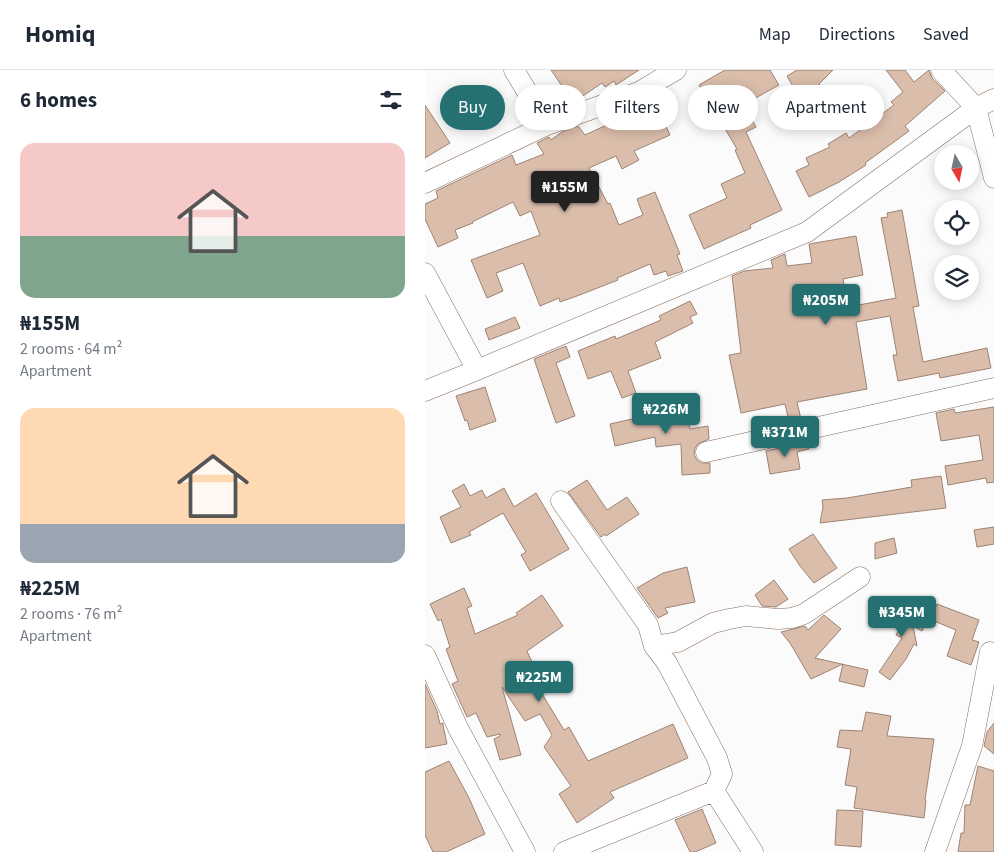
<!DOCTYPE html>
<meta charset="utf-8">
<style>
body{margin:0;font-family:"Source Sans 3",sans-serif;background:#f2f2f3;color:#1f2937;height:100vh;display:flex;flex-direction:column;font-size:19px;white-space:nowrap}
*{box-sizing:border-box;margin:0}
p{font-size:16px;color:#747a83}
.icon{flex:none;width:28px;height:28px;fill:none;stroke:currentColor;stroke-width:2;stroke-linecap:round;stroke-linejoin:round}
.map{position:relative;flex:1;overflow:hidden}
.panel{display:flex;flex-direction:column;background:#fff;width:425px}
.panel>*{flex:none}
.banner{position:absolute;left:15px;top:15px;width:475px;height:45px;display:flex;gap:10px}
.needle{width:32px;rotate:171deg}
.controls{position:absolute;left:509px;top:75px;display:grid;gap:10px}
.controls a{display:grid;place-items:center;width:45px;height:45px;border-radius:50%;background:#fff;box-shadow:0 2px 12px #0003;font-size:25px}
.price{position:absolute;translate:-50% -42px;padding:0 11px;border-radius:5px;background:#257071;color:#fff;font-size:16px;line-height:32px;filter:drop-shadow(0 1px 2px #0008)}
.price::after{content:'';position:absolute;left:50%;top:30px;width:15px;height:11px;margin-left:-8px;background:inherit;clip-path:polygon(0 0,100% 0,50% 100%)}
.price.selected{background:#222;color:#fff}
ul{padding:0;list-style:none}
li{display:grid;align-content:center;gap:10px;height:265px;padding:0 20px}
li span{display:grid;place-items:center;height:155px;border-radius:15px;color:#555}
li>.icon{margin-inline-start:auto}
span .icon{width:90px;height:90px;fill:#fffc;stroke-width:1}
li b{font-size:21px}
h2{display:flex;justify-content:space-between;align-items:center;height:60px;padding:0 20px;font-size:21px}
.pill{padding:0 18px;border-radius:22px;background:#fff;box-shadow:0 2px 12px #0003;font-size:18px;line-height:45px}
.pill.selected{background:#257071;color:#fff}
header{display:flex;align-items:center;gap:30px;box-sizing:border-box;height:70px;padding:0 25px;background:#fff;border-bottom:1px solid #e0e1e3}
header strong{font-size:24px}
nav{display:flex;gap:28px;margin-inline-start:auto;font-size:18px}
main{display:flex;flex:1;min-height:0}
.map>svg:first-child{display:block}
</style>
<header>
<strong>Homiq</strong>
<nav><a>Map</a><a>Directions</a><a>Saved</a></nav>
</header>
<main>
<section class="panel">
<h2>6 homes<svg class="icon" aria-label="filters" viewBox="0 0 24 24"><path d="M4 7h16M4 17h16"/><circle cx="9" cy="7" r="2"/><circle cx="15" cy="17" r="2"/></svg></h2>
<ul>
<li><span style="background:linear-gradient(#f6c9c9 60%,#7fa58c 0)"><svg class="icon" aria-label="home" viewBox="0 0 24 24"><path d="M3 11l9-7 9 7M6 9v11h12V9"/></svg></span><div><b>₦155M</b><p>2 rooms · 64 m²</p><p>Apartment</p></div></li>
<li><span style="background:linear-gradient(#ffd9b3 75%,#9aa5b1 0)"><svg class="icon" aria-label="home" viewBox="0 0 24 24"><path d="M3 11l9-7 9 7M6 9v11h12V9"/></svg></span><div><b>₦225M</b><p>2 rooms · 76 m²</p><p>Apartment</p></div></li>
</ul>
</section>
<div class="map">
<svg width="569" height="782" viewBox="0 0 569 782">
<rect width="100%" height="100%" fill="#fbfbfb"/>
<path fill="#dabdab" stroke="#9e8373" d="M 126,0 L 214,0 L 191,15 L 189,11 L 180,17 L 177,13 L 146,34 L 137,37 L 130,26 L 139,19 Z
M 300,0 L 345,0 L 354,15 L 318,35 L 331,57 L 321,62 L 357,140 L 325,155 L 326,158 L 279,179 L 264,145 L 302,128 L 296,114 L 320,103 L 310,80 L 312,79 L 274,15 Z
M 372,0 L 408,0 L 394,14 L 400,26 L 380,37 L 362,6 Z
M 461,0 L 480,0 L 489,12 L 504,0 L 507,8 L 520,21 L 480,56 L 484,61 L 440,93 L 441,95 L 414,112 L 384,127 L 371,101 L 384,95 L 381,88 L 405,77 L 403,74 L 421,63 L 424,68 L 469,35 L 466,32 L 478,22 Z
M 230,33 L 245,65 L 209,81 L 214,90 L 197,99 L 191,86 L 164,98 L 183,134 L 185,133 L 194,155 L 218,145 L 212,129 L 230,122 L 255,184 L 252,185 L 258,201 L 243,206 L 241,201 L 229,205 L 225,194 L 192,208 L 193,210 L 152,226 L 135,232 L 134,228 L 115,236 L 98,193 L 71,203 L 78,221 L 62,228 L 46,190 L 115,165 L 106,141 L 95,146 L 88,132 L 47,152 L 48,153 L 30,160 L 33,168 L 13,177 L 0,149 L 0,134 L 13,128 L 11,121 L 87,85 L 91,95 L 119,84 L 112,73 L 124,67 L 126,70 L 137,62 L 153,56 L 160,65 Z
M 0,35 L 25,73 L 0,88 Z
M 477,140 L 494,236 L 488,237 L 498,292 L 562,278 L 566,298 L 515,308 L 514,303 L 473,311 L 468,285 L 472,285 L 465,246 L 431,252 L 442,319 L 372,332 L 376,349 L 364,351 L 360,334 L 316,343 L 304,285 L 316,283 L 307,206 L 319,201 L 348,198 L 346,190 L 360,184 L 362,196 L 387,193 L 384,174 L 431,166 L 438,205 L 418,209 L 423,237 L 471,228 L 456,148 L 463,147 L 462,143 Z
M 265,231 L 272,244 L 265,247 L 268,253 L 230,272 L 236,288 L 203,301 L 211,323 L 197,328 L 186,301 L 163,309 L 153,281 L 190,266 L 191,269 L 236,250 L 234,246 Z
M 90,247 L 95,258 L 64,270 L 60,259 Z
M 141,276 L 145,287 L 131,293 L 150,346 L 131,353 L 109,289 Z
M 60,317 L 71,351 L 45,360 L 42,350 L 40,351 L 31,326 Z
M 262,337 L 265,359 L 283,356 L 284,369 L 273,374 L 270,378 L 269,384 L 272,390 L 277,393 L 285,393 L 285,403 L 257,405 L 256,374 L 231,377 L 230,367 L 190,376 L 185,354 L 229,344 L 228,342 Z
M 569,337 L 569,412 L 562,413 L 561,408 L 523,415 L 520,396 L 558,390 L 554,365 L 516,371 L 511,343 L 529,339 L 530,343 Z
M 382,372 L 384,379 L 372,382 L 375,399 L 345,404 L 341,381 Z
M 516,406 L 521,438 L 395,453 L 398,437 L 397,430 L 422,428 L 487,417 L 486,410 Z
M 162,410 L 182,440 L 202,427 L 214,444 L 181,466 L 180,464 L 176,467 L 143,422 Z
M 39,414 L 45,426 L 57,420 L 61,428 L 79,418 L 89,437 L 111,423 L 144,479 L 105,501 L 96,485 L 101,482 L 78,443 L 44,462 L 46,465 L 26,473 L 15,447 L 36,437 L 27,421 Z
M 569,457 L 569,474 L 552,477 L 549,460 Z
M 388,464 L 412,498 L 389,513 L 375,496 L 364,479 Z
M 469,468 L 472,483 L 450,489 L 450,473 Z
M 262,497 L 270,532 L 240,538 L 243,543 L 233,548 L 212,518 L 238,503 Z
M 349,510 L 363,529 L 351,537 L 337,536 L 330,525 Z
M 39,518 L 47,536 L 42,538 L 50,564 L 93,545 L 91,543 L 117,525 L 138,556 L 102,581 L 116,612 L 111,614 L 139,660 L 144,657 L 163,691 L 248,654 L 263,688 L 185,722 L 189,728 L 152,753 L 134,724 L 146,716 L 119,677 L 127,665 L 115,644 L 100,651 L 77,617 L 96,685 L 75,690 L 69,669 L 75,666 L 75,664 L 62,667 L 51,643 L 42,647 L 27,614 L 33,611 L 21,579 L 25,577 L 16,549 L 13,551 L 5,534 Z
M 466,531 L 481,538 L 480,540 L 483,542 L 484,540 L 485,542 L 502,551 L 497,561 L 488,556 L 492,576 L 489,574 L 481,589 L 465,610 L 454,602 L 477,568 L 471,565 L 478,552 L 460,544 Z
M 512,534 L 554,550 L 547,570 L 554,572 L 546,595 L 522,586 L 531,560 L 509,551 L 508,544 Z
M 399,545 L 416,559 L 390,588 L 443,600 L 439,617 L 414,611 L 418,594 L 386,609 L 365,573 L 356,562 L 380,556 L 383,560 Z
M 0,614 L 12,641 L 15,654 L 18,653 L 18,655 L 22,674 L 0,678 Z
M 441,642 L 466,646 L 462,666 L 509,669 L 500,730 L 501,731 L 499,748 L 429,738 L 432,717 L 420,715 L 426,679 L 412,677 L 415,660 L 437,661 Z
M 569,653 L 569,684 L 559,676 L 562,662 Z
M 24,691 L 44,728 L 60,764 L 21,782 L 8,782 L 0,765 L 0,702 Z
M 553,696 L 569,701 L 569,782 L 533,782 L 536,763 L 539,763 L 540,735 L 545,735 Z
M 277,739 L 291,773 L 270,782 L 265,782 L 250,750 Z
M 412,740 L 438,741 L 436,777 L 410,775 Z"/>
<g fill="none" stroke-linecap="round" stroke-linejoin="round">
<g stroke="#876d5c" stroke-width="21">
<path id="minor" d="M 89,0 L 122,55
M 516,0 L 551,38 L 569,108
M 0,113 L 122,55 L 214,22 L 251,0
M 0,203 L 52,300
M 0,321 L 52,300 L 382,162 L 551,38 L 569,29
M 281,382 L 569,318
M 136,431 L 223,555 L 229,576 L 242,593 L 292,688 L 297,704 L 289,721 L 328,782
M 229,576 L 253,572 L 288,553 L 304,549 L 321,546 L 353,549 L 367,548 L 379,544 L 435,507
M 0,585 L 33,658 L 100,782
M 139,782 L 289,721
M 510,782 L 547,676 L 565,582"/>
</g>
<use href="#minor" stroke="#fff" stroke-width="20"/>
</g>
</svg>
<div class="controls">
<a><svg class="needle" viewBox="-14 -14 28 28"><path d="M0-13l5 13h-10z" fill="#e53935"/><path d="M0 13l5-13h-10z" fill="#747a83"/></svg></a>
<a><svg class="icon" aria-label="locate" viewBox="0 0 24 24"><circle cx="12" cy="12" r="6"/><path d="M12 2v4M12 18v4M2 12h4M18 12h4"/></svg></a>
<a><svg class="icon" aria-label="layers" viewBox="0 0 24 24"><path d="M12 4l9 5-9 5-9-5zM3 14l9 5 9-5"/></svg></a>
</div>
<b class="price selected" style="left:140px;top:143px">₦155M</b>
<b class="price" style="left:401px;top:256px">₦205M</b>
<b class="price" style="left:241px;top:365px">₦226M</b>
<b class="price" style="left:360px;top:388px">₦371M</b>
<b class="price" style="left:477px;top:568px">₦345M</b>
<b class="price" style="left:114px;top:633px">₦225M</b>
<div class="banner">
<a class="pill selected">Buy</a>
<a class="pill">Rent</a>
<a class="pill">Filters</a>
<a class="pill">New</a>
<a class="pill">Apartment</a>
</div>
</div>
</main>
